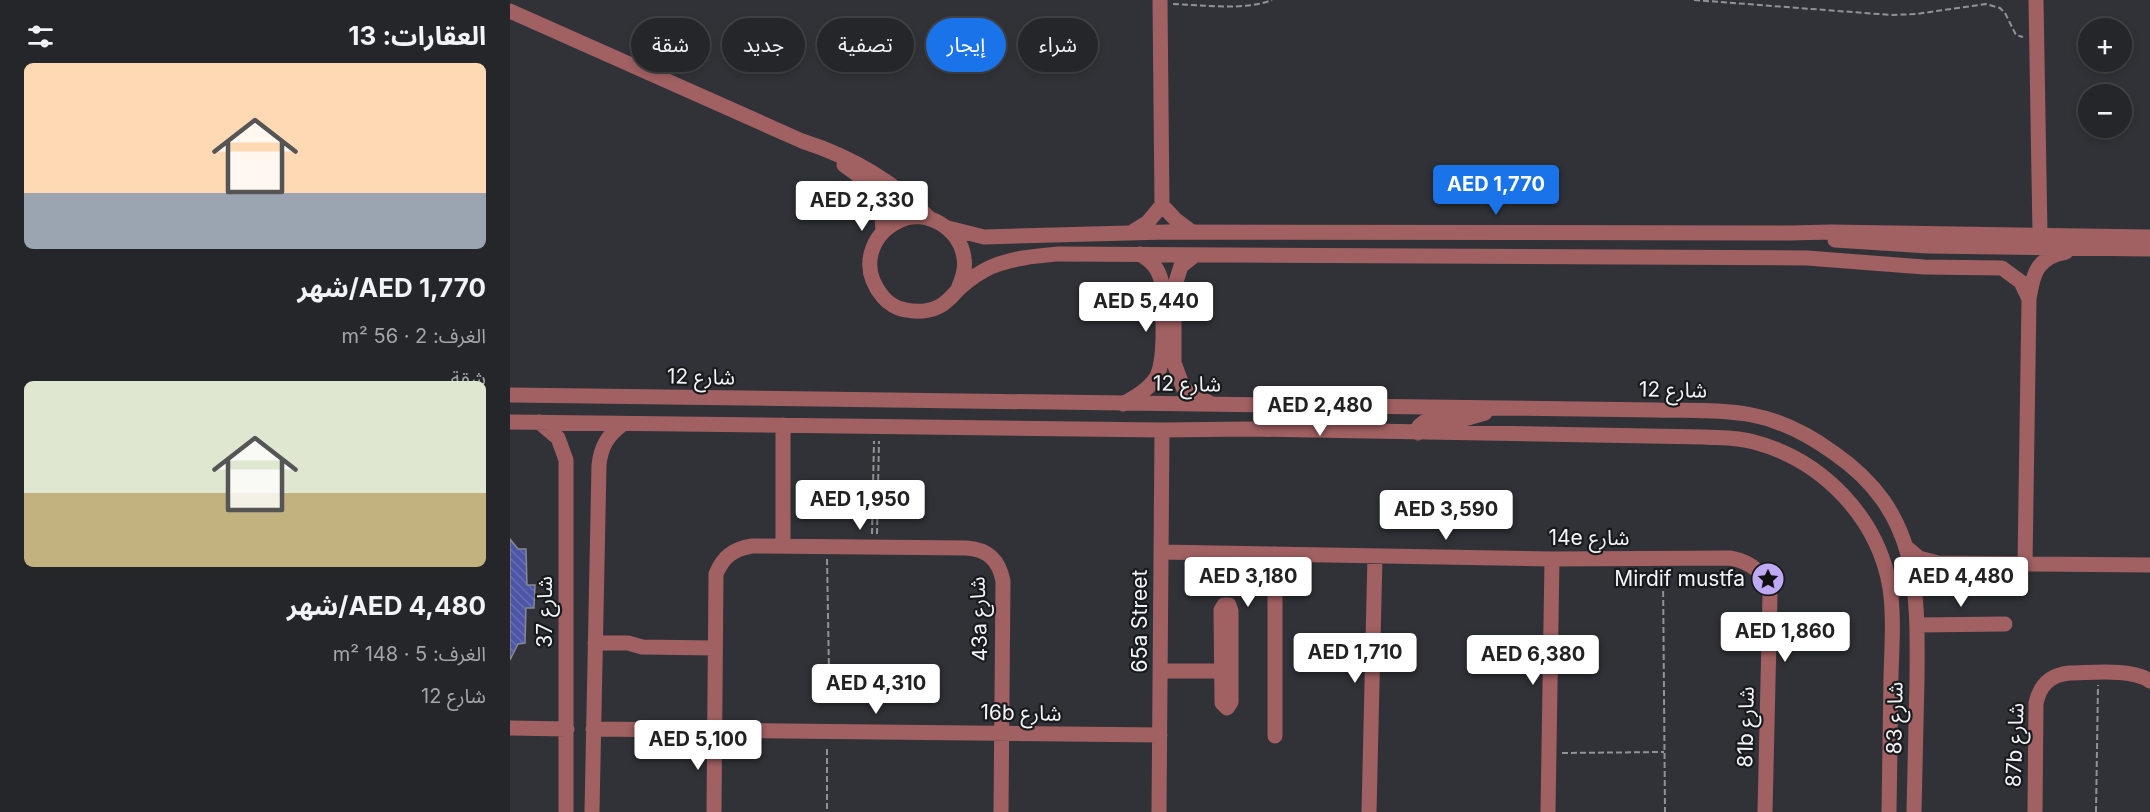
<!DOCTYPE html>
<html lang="ar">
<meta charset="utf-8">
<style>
body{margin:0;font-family:Inter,"Noto Sans Arabic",sans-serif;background:#313235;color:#f1f3f6;direction:rtl;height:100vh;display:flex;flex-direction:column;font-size:22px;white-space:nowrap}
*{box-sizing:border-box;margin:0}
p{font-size:20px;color:#a3a5a8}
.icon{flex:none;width:33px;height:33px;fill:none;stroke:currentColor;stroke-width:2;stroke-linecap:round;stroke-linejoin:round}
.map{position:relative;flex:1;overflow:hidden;direction:ltr}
.drawer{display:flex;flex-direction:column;background:#252629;width:510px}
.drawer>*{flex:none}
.hud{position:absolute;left:18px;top:18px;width:570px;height:54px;direction:rtl;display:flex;gap:12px}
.buttons{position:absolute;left:1568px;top:18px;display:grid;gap:12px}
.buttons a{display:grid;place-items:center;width:54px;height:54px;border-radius:50%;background:#252629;box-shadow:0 3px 9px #0003,0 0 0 2px #424346;font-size:30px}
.price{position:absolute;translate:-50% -51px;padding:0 14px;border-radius:6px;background:#fff;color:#222;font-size:20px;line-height:39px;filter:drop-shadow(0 2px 3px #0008)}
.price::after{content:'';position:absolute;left:50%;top:36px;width:18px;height:14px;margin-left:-9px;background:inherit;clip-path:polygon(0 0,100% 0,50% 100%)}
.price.selected{background:#1a73e8;color:#fff}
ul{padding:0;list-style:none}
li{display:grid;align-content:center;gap:12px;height:318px;padding:0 24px}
li span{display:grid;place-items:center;height:186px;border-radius:9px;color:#555}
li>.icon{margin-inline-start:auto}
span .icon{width:108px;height:108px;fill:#fffc;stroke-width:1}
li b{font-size:26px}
h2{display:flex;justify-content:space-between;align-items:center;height:72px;padding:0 24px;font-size:26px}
.tag{padding:0 21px;border-radius:27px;background:#252629;box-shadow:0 3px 9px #0003,0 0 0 2px #424346;font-size:21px;line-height:54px}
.tag.selected{background:#1a73e8;color:#fff}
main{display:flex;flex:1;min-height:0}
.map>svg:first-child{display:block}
</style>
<main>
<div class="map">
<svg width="1640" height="812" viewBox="0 0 1640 812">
<defs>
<pattern id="building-back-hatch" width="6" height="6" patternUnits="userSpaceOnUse" patternTransform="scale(1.5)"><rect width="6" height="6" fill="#4c55a6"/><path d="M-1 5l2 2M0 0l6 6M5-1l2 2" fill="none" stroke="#666eb3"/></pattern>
</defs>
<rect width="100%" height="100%" fill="#313237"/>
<path fill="url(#building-back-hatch)" stroke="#87898f" stroke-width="1.5" d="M 0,539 L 8,549 L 16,549 L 17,585 L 25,585 L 24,608 L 16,608 L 15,643 L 8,644 L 0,660 Z"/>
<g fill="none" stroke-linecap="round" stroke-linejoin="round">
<path stroke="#919296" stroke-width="2" stroke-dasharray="6 3" stroke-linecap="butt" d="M 1184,0 L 1381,15 L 1406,14 L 1476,4 L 1490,8 L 1495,13 L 1506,35 L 1513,37
M 663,4 C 693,5 735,11 762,0
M 362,534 L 364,441
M 367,534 L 369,441
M 317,559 L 319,671
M 1153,573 L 1155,812
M 1052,753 L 1154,752
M 317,809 L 317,746
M 1586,812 L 1588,685"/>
<path stroke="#a16062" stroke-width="15" d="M 1526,0 L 1530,234
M 0,11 L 292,141 C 342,157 384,181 420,219
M 334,165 C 361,183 372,197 373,230
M 652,205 L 666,220 L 682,232
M 438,228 L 474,237 L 656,232 L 1280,233 L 1321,232 L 1640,237
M 622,232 L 638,222 L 652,205 L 650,0
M 1325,240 L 1418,246 L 1640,249
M 685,255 L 671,266 L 664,288 L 664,363 L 673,387 L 681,395 L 698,402
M 448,289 C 452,279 456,269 454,258 C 451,229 415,207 389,221 C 374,228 365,238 361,254 C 357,270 363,285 373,297 C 378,303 387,309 396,310 C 410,313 427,311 438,300 C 443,296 446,291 451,287 C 460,279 470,272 481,267 C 502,258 526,256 548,254 L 1297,258 L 1414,267 L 1492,268 L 1511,282 L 1519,299
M 0,395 L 1147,410 C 1178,411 1211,409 1242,415 C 1273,421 1299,435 1324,453 C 1409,512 1408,587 1407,680 C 1406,724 1405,768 1404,812
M 613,404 C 625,397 638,390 646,378 C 657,359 652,306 652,284 C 649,269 643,262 630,254
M 795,421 L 833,420 L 837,417 L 840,407
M 0,422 L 652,430 L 740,429 L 1194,437 C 1210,438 1227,437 1244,442 C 1312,460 1368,517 1380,588 C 1384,616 1382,646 1381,675 C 1380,720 1380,766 1379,812
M 29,422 L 48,438 L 56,460 L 56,812
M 273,425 L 273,546
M 908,433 L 909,426 L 914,422 L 951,420 L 975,413
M 1396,547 L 1409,558 L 1428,563 L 1640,565
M 651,552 L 1042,559 L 1220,558 C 1242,562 1255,573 1260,595 L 1255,812
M 1515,564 L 1519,299 C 1523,272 1528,257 1556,252
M 714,605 L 719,605 L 721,611 L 721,702 L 717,708 L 712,703 L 711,610 Z
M 1407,625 L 1495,624
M 85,643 L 118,643 L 132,647 L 204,648
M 650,671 L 712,671
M 0,728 L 57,729
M 83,729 L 650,735
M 765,736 L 765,554
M 82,812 L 89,465 C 91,446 98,435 113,424
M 204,812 L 206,574 C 213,557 223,549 242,546 L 456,548 C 477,549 489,560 493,581 L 491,812
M 649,812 L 652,430
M 859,812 L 865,556
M 1038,812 L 1042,559
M 1525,812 L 1526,703 C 1530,685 1540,675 1559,673 C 1582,673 1621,668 1640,681"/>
</g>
<defs>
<g id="sight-disc" transform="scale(1.725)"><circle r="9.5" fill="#bea9f4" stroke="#191a1c"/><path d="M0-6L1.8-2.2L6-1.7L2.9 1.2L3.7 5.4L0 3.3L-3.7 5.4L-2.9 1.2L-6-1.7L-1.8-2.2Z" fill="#111"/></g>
</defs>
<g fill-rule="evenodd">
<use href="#sight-disc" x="1258" y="579"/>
</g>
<g text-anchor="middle" stroke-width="4.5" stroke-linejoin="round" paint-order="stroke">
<g font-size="21" fill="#f3f4f7" stroke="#191a1c">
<text transform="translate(191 377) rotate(1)" y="7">شارع 12</text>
<text transform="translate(677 384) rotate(1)" y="7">شارع 12</text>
<text transform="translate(1163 390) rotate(1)" y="7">شارع 12</text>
<text x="1079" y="545">14e شارع</text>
<text transform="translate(35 612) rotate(-90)" y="7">شارع 37</text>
<text transform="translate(469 619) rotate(-92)" y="7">43a شارع</text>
<text transform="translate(630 621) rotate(-90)" y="7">65a Street</text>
<text transform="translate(511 713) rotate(1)" y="7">16b شارع</text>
<text transform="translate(1385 718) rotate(-89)" y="7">شارع 83</text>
<text transform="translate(1236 727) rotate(-89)" y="7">81b شارع</text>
<text transform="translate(1505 745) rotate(-88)" y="7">87b شارع</text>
</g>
<g font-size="21" fill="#f3f4f7" stroke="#191a1c" text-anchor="end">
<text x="1235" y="586">Mirdif mustfa</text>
</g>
</g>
</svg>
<div class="buttons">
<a>+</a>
<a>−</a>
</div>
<b class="price selected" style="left:986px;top:216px">AED 1,770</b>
<b class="price" style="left:352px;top:232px">AED 2,330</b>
<b class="price" style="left:636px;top:333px">AED 5,440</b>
<b class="price" style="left:810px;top:437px">AED 2,480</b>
<b class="price" style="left:350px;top:531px">AED 1,950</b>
<b class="price" style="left:936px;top:541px">AED 3,590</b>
<b class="price" style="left:738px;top:608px">AED 3,180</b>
<b class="price" style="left:1451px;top:608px">AED 4,480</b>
<b class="price" style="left:1275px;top:663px">AED 1,860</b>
<b class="price" style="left:845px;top:684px">AED 1,710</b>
<b class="price" style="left:1023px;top:686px">AED 6,380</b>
<b class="price" style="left:366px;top:715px">AED 4,310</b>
<b class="price" style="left:188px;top:771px">AED 5,100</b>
<div class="hud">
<a class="tag">شراء</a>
<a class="tag selected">إيجار</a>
<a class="tag">تصفية</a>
<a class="tag">جديد</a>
<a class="tag">شقة</a>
</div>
</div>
<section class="drawer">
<h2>العقارات: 13<svg class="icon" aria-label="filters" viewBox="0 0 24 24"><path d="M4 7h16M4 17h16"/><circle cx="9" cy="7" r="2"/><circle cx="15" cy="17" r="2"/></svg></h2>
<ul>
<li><span style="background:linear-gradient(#ffd9b3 70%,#9aa5b1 0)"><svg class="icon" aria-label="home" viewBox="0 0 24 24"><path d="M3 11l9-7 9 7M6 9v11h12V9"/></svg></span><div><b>AED 1,770/شهر</b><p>الغرف: 2 · 56 m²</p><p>شقة</p></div></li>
<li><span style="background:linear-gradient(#dfe7d0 60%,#c2b280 0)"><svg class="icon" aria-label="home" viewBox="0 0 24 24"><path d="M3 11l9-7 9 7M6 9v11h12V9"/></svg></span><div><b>AED 4,480/شهر</b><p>الغرف: 5 · 148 m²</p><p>شارع 12</p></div></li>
</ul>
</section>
</main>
